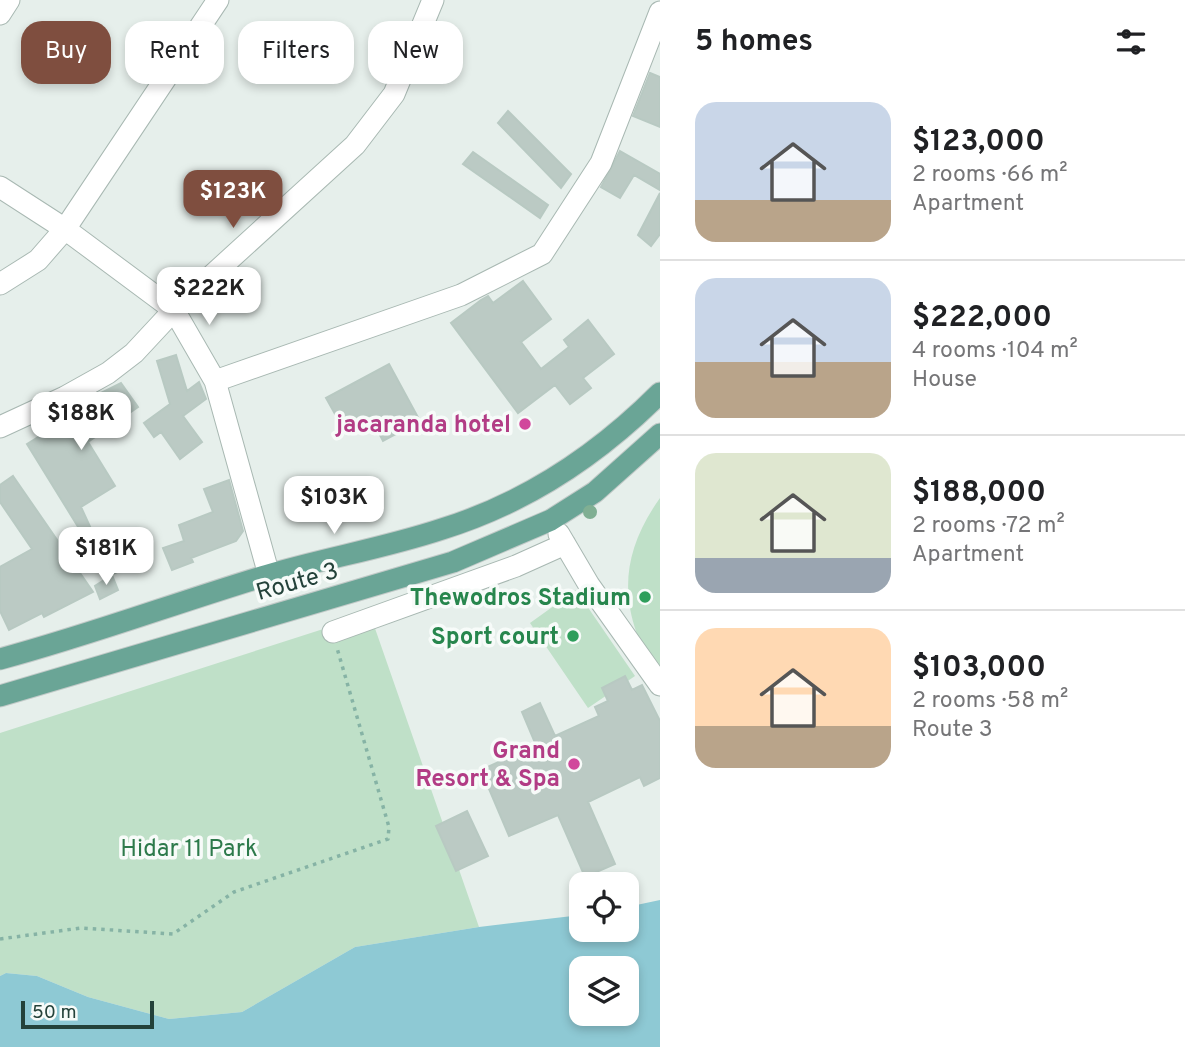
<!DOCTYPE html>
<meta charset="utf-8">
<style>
body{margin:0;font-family:Overpass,sans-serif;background:#f6f6f6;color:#202124;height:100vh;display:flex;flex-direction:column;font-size:26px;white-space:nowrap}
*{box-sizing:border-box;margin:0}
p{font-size:23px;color:#757577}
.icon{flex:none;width:38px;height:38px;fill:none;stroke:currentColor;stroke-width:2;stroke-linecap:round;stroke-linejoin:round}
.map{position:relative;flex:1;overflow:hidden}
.drawer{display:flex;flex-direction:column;background:#fff;width:525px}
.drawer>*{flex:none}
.hud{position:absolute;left:21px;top:21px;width:534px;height:63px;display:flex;gap:14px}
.buttons{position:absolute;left:569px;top:872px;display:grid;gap:14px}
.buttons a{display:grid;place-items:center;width:70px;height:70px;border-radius:14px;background:#fff;box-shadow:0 4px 10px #0003;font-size:35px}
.scale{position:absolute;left:21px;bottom:18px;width:133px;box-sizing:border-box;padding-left:7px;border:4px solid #24423a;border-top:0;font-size:19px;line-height:24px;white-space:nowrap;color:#24423a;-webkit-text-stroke:5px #f7fbf9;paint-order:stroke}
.price{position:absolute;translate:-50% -60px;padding:0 16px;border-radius:14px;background:#fff;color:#222;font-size:23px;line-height:46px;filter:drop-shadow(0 2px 4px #0008)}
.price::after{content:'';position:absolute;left:50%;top:42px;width:21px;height:16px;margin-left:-10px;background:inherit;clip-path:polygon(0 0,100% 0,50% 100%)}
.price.active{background:#7f4e3f;color:#fff}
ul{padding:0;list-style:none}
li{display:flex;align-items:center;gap:21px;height:175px;padding:0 35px}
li+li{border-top:2px solid #e0e0e0}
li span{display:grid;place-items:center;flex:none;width:196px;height:140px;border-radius:21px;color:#555}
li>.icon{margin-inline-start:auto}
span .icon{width:84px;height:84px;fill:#fffc;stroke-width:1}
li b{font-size:30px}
h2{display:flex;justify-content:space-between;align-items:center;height:84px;padding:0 35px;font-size:30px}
.chip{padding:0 24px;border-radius:21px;background:#fff;box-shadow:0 4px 10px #0003;font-size:24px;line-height:63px}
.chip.active{background:#7f4e3f;color:#fff}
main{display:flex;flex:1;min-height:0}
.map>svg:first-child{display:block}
</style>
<main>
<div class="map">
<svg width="660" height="1047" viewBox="0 0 660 1047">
<rect width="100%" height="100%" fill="#e6efeb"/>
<path fill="#bfe0c8" d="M 660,498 L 660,680 C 620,616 615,561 660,498 Z
M 576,590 L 635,676 L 588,708 L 530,623 Z
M 370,614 L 479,927 L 355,947 L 242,1012 L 169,1019 L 88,997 L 37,976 L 6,973 L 0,976 L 0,733 Z"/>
<path fill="#8ec9d4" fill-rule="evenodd" d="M 660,900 L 660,1047 L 0,1047 L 0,976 L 6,973 L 37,976 L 88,997 L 169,1019 L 242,1012 L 355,947 L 479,927 L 581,915 L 581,929 L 626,929 L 627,907 ZM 581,968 L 626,968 L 626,1013 L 581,1013 Z"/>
<path fill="#bbcac4" stroke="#b8c9c2" stroke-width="2" d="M 650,73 L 660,77 L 660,127 L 633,116 Z
M 508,111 L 571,174 L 561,188 L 498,123 Z
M 620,151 L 660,174 L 660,190 L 634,175 L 620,198 L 601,187 Z
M 473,152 L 548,205 L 540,218 L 463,164 Z
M 660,193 L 660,234 L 651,246 L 638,235 Z
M 523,281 L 551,319 L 521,342 L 541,369 L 569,347 L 564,340 L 588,320 L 614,354 L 583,378 L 591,388 L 570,404 L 555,385 L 518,413 L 451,323 L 481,300 L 488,296 L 493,303 Z
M 176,355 L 187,391 L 199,382 L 206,399 L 183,416 L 202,442 L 180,459 L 161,432 L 154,437 L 144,423 L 170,404 L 157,361 Z
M 389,364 L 420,421 L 383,441 L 370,416 L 344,430 L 326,398 Z
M 121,383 L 138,407 L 88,442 L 115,486 L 81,507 L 93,533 L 85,538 L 27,444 L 59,424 L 58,422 L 83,406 L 81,403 Z
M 13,476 L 93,592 L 44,617 L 42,613 L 9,630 L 0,611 L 0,567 L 32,549 L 0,502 L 0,485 Z
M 229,480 L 243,531 L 236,541 L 191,558 L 193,562 L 172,570 L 163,548 L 184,541 L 179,525 L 213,512 L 204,489 Z
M 120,529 L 136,563 L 109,576 L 89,543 Z
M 112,575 L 118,590 L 100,599 L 95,586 Z
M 625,676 L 632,690 L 642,685 L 660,721 L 660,778 L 644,786 L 640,777 L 588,802 L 615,864 L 585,877 L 558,815 L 509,836 L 481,770 L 536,745 L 522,712 L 540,703 L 555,736 L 599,716 L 595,707 L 608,701 L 602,688 Z
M 467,811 L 488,856 L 456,871 L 436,826 Z"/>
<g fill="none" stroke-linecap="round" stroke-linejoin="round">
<g stroke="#a8b8b2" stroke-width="23">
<path id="minor" d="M 0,14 L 9,0
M 0,187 L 65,229 L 174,310 L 215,381 L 269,575
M 0,284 L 38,260 L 65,229 L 218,0
M 215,381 L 461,295 L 542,254 L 601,163 L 660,12
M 0,427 L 65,397 L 108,373 L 134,353 L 174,310 L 355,145 L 394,94 L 433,0
M 559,534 L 589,585 L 660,685
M 333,632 L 516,566 L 565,544"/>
</g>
<g stroke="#c2cac8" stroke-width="23">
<path id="major" d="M 0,659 C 90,635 178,602 268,575 C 325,558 385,548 442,529 C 526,503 598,455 660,393
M 0,696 L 453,562 L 551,520 L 595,492 L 660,434"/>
</g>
<path stroke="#86b3a5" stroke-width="3.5" stroke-dasharray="3.5 5" stroke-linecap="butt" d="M 0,939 L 81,928 L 173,934 L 234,892 L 388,839 L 389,827 L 337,648"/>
<use href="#minor" stroke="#fff" stroke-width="21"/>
<use href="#major" stroke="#6aa596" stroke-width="21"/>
</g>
<circle fill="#80af93" cx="590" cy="512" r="7"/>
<g fill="#d1479c" stroke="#f7fbf9" stroke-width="2.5">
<circle cx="525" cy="424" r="7"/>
<circle cx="574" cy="764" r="7"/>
</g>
<g fill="#2e9e5b" stroke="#f7fbf9" stroke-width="2.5">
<circle cx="645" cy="597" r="7"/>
<circle cx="573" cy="636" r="7"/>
</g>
<g text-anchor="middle" stroke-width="7" stroke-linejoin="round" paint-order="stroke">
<g font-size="24" font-weight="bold" fill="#b23c85" stroke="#f7fbf9" text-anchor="end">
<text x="511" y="432">jacaranda hotel</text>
<text x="560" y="758">Grand<tspan x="560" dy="28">Resort &amp; Spa</tspan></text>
</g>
<g font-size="24" fill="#24423a" stroke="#f7fbf9">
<text transform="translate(297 581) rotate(-16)" y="8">Route 3</text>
</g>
<g font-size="24" font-weight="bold" fill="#27864d" stroke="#f7fbf9" text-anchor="end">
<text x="631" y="605">Thewodros Stadium</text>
<text x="559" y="644">Sport court</text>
</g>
<g font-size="24" fill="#2d7a4b" stroke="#f7fbf9">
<text x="189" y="856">Hidar 11 Park</text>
</g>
</g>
</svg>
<div class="buttons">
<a><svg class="icon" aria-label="locate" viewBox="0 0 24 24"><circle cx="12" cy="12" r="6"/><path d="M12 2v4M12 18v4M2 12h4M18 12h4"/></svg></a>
<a><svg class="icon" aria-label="layers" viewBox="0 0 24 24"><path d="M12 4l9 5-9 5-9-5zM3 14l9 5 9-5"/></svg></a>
</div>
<div class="scale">50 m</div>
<b class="price active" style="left:233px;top:230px">$123K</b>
<b class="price" style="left:209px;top:327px">$222K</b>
<b class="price" style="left:81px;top:452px">$188K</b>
<b class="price" style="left:334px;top:536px">$103K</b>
<b class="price" style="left:106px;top:587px">$181K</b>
<div class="hud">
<a class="chip active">Buy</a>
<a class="chip">Rent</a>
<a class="chip">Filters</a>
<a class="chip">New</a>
</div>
</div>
<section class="drawer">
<h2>5 homes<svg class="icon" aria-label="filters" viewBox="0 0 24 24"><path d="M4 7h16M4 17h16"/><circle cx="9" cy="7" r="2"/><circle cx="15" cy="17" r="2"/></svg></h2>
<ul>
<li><span style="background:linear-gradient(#c9d6e8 70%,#b9a48a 0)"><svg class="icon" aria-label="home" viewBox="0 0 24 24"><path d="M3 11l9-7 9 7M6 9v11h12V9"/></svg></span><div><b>$123,000</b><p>2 rooms · 66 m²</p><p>Apartment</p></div></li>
<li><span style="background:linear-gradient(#c9d6e8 60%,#b9a48a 0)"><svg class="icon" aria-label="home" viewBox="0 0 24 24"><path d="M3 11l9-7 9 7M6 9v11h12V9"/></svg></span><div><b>$222,000</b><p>4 rooms · 104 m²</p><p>House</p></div></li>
<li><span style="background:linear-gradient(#dfe7d0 75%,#9aa5b1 0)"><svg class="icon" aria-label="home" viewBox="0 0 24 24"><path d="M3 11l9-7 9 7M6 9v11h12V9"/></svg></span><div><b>$188,000</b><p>2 rooms · 72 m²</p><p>Apartment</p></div></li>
<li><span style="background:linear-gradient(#ffd9b3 70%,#b9a48a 0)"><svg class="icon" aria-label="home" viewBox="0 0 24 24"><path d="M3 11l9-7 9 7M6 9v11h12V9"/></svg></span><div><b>$103,000</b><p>2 rooms · 58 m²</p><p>Route 3</p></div></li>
</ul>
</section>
</main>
